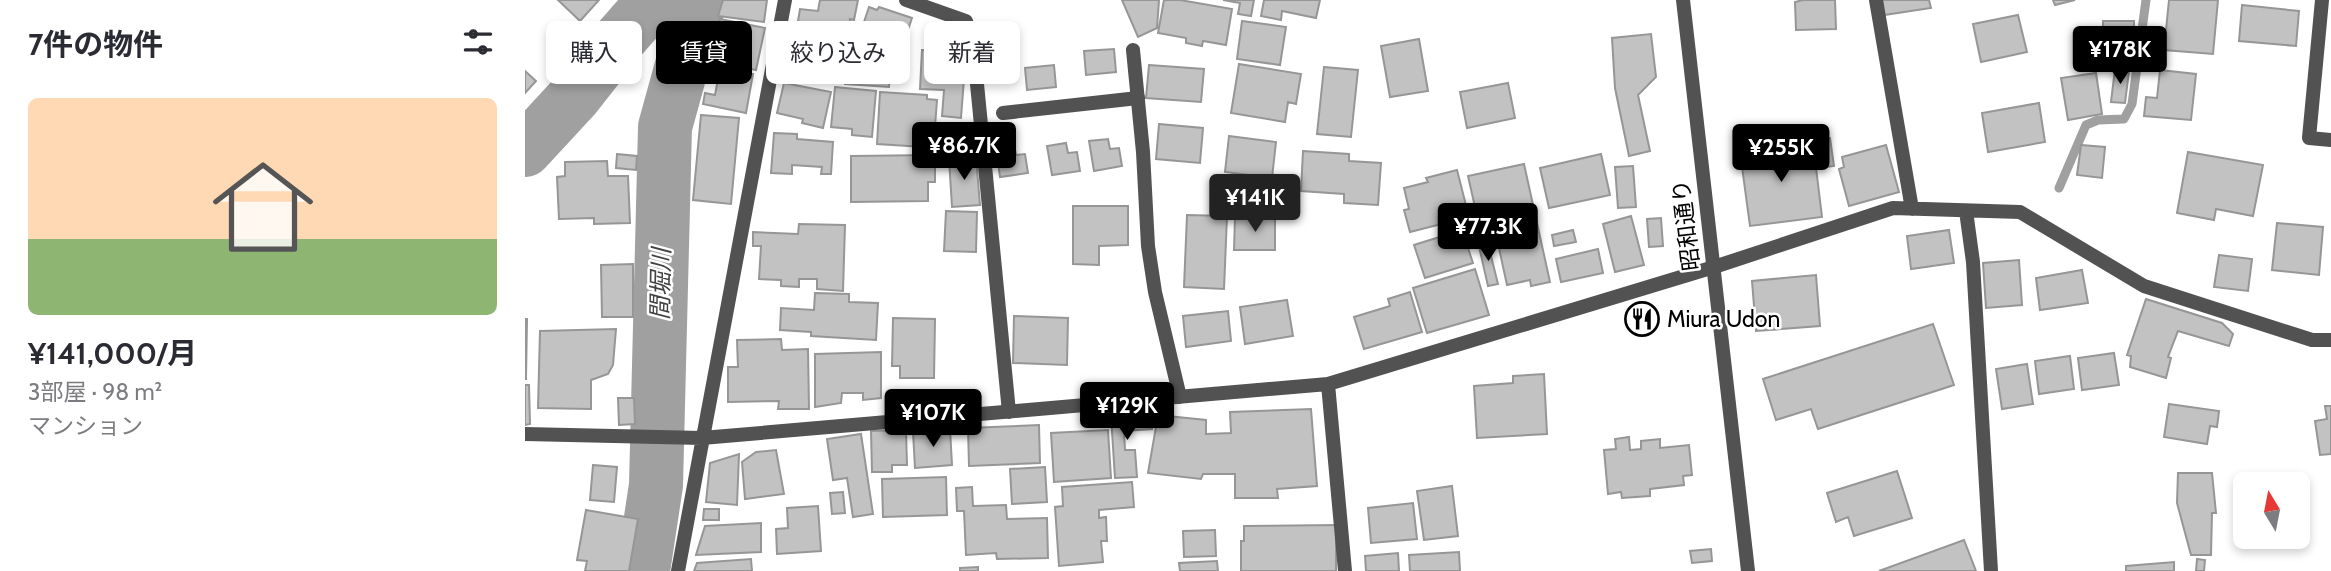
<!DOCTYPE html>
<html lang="ja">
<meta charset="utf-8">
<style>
body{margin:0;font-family:Cabin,"Noto Sans JP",sans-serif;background:#f2f2f3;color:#2b2b33;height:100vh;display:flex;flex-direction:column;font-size:26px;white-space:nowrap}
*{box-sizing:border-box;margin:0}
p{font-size:23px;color:#7c7c81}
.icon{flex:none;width:38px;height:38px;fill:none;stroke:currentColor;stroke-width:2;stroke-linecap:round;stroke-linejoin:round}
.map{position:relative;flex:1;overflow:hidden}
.details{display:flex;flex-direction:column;background:#fff;width:525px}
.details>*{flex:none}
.banner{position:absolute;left:21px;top:21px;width:665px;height:63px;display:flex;gap:14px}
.needle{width:46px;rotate:350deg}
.tools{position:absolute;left:1708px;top:472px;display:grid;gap:14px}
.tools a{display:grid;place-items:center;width:77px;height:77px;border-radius:10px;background:#fff;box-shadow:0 4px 10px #0003;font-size:35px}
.price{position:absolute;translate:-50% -60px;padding:0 16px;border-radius:7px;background:#000;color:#fff;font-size:23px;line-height:46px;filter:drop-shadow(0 2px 4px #0008)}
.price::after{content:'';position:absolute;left:50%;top:42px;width:21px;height:16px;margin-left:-10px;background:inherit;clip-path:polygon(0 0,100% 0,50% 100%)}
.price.current{background:#222;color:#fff}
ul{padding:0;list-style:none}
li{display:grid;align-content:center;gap:14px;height:371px;padding:0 28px}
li+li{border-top:2px solid #e1e1e2}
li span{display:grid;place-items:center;height:217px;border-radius:10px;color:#555}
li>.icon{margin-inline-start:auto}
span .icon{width:126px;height:126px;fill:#fffc;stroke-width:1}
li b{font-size:30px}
h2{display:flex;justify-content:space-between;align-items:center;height:84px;padding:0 28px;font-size:30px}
.chip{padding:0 24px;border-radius:10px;background:#fff;box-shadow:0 4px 10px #0003;font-size:24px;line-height:63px}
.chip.current{background:#000;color:#fff}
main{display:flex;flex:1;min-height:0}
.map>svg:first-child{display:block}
</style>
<main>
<section class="details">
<h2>7件の物件<svg class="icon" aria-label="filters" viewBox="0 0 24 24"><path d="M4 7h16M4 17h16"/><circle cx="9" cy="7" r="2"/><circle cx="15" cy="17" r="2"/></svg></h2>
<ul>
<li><span style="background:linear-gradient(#ffd9b3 65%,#8fb573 0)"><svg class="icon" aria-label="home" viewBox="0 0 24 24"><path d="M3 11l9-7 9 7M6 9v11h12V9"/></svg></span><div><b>¥141,000/月</b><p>3部屋 · 98 m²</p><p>マンション</p></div></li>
</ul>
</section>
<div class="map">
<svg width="1806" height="571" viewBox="0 0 1806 571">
<rect width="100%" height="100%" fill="#fff"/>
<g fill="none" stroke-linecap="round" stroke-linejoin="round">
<path stroke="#a0a0a0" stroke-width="9" d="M 1534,188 L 1561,125 L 1573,120 L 1599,119 L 1607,104 L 1621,0"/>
<path stroke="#a0a0a0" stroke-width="54" d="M 0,150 L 49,97 L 93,41 L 129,0
M 118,571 L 131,485 L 140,127 L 175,0"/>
</g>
<path fill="#c2c2c2" stroke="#969696" stroke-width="2" d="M 33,0 L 74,0 L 55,21 Z
M 198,0 L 242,0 L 239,22 L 193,16 Z
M 295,0 L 333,0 L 329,20 L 325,19 L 322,41 L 271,33 L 275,9 L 293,11 Z
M 597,0 L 634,0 L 632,28 L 613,37 Z
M 639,0 L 655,0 L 707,9 L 701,45 L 678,41 L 677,46 L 661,43 L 661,38 L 633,33 Z
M 698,0 L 729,0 L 726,16 L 713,14 L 715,3 Z
M 739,0 L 795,0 L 791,18 L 757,11 L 756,20 L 736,16 Z
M 1278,0 L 1310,0 L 1311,29 L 1271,30 L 1270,2 Z
M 1357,0 L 1404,0 L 1406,8 L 1359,15 Z
M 1528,0 L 1550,0 L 1530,5 Z
M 1644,0 L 1693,0 L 1688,54 L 1639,50 Z
M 1717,5 L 1774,11 L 1771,46 L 1714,41 Z
M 344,7 L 352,10 L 354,7 L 387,18 L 376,51 L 334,37 Z
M 1493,15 L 1502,52 L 1456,62 L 1448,24 Z
M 195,19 L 240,28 L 231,70 L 187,61 Z
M 717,21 L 761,27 L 755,65 L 712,59 Z
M 1578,21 L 1609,21 L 1609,42 L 1600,42 L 1600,56 L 1559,56 L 1559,27 L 1578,27 Z
M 1126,34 L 1131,77 L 1113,95 L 1125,151 L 1104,156 L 1090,88 L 1087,38 Z
M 894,39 L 903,91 L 865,97 L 856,46 Z
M 322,49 L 367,52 L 364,87 L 320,84 Z
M 589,49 L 591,72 L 561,75 L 559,51 Z
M 397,50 L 441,53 L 436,118 L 417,116 L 419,90 L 395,89 Z
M 714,64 L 776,74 L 771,104 L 763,102 L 760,122 L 706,113 Z
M 529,65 L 531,87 L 502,90 L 500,68 Z
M 624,65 L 679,69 L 676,102 L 621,98 Z
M 799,67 L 833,70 L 826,137 L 792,134 Z
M 195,68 L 228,74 L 221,113 L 178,104 L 180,93 L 190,95 Z
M 1590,69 L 1604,71 L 1600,103 L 1586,102 Z
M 1635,70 L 1671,74 L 1666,120 L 1619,116 L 1621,97 L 1632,98 Z
M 0,71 L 11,81 L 0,93 Z
M 1571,73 L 1577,114 L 1543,120 L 1536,78 Z
M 259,83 L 306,92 L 298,128 L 277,123 L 278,119 L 252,113 Z
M 983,83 L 990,118 L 942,128 L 935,92 Z
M 310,87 L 351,91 L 347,137 L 327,135 L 327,129 L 306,127 Z
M 355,92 L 402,95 L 402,99 L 412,100 L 410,127 L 432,129 L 431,149 L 352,144 Z
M 1514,103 L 1520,142 L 1463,152 L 1457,113 Z
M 176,115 L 214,118 L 206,204 L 168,200 Z
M 634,124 L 678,128 L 675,163 L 631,159 Z
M 249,133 L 272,134 L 272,139 L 308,142 L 306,174 L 296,174 L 297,167 L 267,165 L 267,174 L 246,173 Z
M 704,136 L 751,142 L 747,178 L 700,172 Z
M 1305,138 L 1309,166 L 1294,168 L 1290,140 Z
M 583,139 L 585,149 L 594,148 L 597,166 L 569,171 L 564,141 Z
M 541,143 L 543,153 L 552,152 L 555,171 L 527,175 L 522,146 Z
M 1288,143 L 1297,217 L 1225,226 L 1215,152 Z
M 489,145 L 491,155 L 500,154 L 503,173 L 475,177 L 471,148 Z
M 1361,145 L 1374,192 L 1324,206 L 1314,169 L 1319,167 L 1317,157 Z
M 1556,145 L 1580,147 L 1577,178 L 1552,175 Z
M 778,151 L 824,154 L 824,161 L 856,163 L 853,205 L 819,203 L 819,194 L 776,191 Z
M 1663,152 L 1738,165 L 1728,216 L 1691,209 L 1689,220 L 1652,213 Z
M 92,154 L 112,156 L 111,170 L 91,168 Z
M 1076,154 L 1085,195 L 1024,208 L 1015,168 Z
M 410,155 L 410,182 L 403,182 L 403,201 L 326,202 L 326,156 Z
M 451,157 L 455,205 L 427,207 L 424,159 Z
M 82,161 L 83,176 L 103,176 L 105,223 L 69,224 L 69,218 L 34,219 L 32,177 L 40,176 L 40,162 Z
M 999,164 L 1025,282 L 1006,286 L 1005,280 L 982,285 L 972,239 L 977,237 L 974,220 L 954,225 L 943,176 Z
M 1108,166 L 1111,207 L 1093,208 L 1090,167 Z
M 932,170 L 944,217 L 885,232 L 879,210 L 884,209 L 879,188 L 903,182 L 901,178 Z
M 548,206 L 603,206 L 603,245 L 574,246 L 574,265 L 548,264 Z
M 421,211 L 452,212 L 451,252 L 419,251 Z
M 662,215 L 702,216 L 699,289 L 659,287 Z
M 1106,216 L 1119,265 L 1090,272 L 1078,224 Z
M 710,217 L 750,218 L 750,250 L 709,250 Z
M 1136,218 L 1138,246 L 1124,247 L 1122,219 Z
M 1752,223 L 1798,227 L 1794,275 L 1747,270 Z
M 274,224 L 320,225 L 318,291 L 292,289 L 292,279 L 274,279 L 274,287 L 256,286 L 256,280 L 234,279 L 236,246 L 228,246 L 228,232 L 273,234 Z
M 937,230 L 948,263 L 900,278 L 889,245 Z
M 1048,230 L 1051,242 L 1029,246 L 1027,235 Z
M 1424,230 L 1429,263 L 1386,269 L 1382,236 Z
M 962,240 L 973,284 L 963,286 L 953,242 Z
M 1073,249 L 1078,273 L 1036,282 L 1031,259 Z
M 1694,255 L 1727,259 L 1723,291 L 1689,287 Z
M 1494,260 L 1497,305 L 1461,308 L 1458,263 Z
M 108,264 L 108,317 L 77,317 L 76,265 Z
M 950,269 L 964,315 L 902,333 L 888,288 Z
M 1557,270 L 1563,303 L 1515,310 L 1511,278 Z
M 1291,275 L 1295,326 L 1231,331 L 1227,281 Z
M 885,292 L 897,332 L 839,349 L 829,317 L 865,306 L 863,299 Z
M 290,293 L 324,294 L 324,302 L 353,303 L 351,340 L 286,336 L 286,332 L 255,330 L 256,308 L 289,310 Z
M 1621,299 L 1697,323 L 1708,334 L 1704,346 L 1653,331 L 1643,357 L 1646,358 L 1641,378 L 1605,367 L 1606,356 L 1602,355 Z
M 762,300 L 768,336 L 720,344 L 715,307 Z
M 703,311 L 706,341 L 661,347 L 658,316 Z
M 489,316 L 543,318 L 542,365 L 488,363 Z
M 368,318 L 410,319 L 409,378 L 375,378 L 375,366 L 367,366 Z
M 0,319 L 2,319 L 1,379 L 0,379 Z
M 1408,324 L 1429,385 L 1293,429 L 1286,409 L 1251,420 L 1238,379 Z
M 91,329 L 88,365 L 83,374 L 66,380 L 66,409 L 13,408 L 15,331 Z
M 256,339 L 257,350 L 283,349 L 284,409 L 253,409 L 254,401 L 203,402 L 203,367 L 213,367 L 212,340 Z
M 356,352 L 356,398 L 338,400 L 338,393 L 317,393 L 316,403 L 290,407 L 290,354 Z
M 1589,353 L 1594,385 L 1557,390 L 1553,358 Z
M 1545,356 L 1549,389 L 1514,394 L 1510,361 Z
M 1502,364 L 1508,404 L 1477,409 L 1471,369 Z
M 1019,374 L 1022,434 L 952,438 L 949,386 L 988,383 L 988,376 Z
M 0,385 L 4,385 L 5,424 L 0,425 Z
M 93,398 L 109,398 L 110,424 L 94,425 Z
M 1644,404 L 1694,411 L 1692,427 L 1685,426 L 1682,444 L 1639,437 Z
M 1800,406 L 1806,406 L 1806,454 L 1795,455 L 1790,421 L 1802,419 Z
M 786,409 L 792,486 L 752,489 L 753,498 L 710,498 L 710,474 L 678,474 L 676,479 L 623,473 L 633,415 L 681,420 L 681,434 L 706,433 L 705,412 Z
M 626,413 L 627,429 L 599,431 L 600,450 L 610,450 L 612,477 L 590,478 L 586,416 Z
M 514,425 L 515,463 L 444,466 L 443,428 Z
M 425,429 L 427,465 L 390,468 L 388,432 Z
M 381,430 L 382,465 L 367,465 L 367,472 L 347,472 L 346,431 Z
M 583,430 L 586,478 L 529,482 L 526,433 Z
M 336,434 L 348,514 L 328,517 L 322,478 L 308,480 L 302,439 Z
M 1104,437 L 1105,450 L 1116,449 L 1116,441 L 1135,439 L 1135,448 L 1164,445 L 1167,475 L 1158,476 L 1159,485 L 1125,489 L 1125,496 L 1097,498 L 1096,492 L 1083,494 L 1079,450 L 1091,449 L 1090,439 Z
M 251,450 L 259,494 L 220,499 L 217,462 L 231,452 Z
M 214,454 L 212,505 L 181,502 L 185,463 Z
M 68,465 L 92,467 L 89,502 L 65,500 Z
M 520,467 L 522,502 L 487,504 L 485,469 Z
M 1372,471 L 1387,518 L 1329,536 L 1323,517 L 1311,522 L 1302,493 Z
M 1653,473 L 1687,473 L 1691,513 L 1687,513 L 1686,555 L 1666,555 L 1652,503 Z
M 421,477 L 422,515 L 358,517 L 357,479 Z
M 607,482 L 609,507 L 574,510 L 574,518 L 581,517 L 582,541 L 576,541 L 578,562 L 534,566 L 530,507 L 538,506 L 537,487 Z
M 927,486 L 933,536 L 899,540 L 892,491 Z
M 447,487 L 448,506 L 481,505 L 482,519 L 522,518 L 523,558 L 472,559 L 471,553 L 441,555 L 439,511 L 432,511 L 431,488 Z
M 318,492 L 320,513 L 307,514 L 305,493 Z
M 888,503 L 892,539 L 846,543 L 843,508 Z
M 293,506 L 296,551 L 252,554 L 251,529 L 263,528 L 262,508 Z
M 179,509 L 194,509 L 194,520 L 178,520 Z
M 61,510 L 113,519 L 104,571 L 60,571 L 62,561 L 52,560 Z
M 236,523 L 236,552 L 171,555 L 180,526 Z
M 811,525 L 811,571 L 716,571 L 716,541 L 719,541 L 719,526 Z
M 690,530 L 691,556 L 659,557 L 658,531 Z
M 1439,540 L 1451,571 L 1354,571 Z
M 1186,549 L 1187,561 L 1167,563 L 1165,551 Z
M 934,552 L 935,571 L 885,571 L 884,555 Z
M 873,553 L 874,571 L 841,571 L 840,556 Z
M 226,559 L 227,571 L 169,571 L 172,563 Z
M 1672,559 L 1680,560 L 1679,571 L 1671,571 Z
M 692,561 L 693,571 L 655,571 L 654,563 Z
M 1649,562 L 1649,571 L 1601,571 L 1601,566 Z
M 453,567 L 453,571 L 435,571 L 435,568 Z"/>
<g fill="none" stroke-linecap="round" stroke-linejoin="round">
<path stroke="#525252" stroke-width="14" d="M 478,113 L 613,98"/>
<path stroke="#525252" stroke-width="14" d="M 381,0 L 441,21 L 448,43 L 484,412
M 1351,0 L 1387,209
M 1797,0 L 1784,138 L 1806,140
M 608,50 L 618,152 L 623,246 L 630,292 L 655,397
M 1441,211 L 1448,262 L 1466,571
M 803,384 L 820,571
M 0,434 L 177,438 L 803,384 L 1189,267 L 1368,208 L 1495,212 L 1619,286 L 1787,340 L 1806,340
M 153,571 L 260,0"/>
<path stroke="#525252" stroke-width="14" d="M 1158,0 L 1223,571"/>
</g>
<defs>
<g id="restaurant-ring" transform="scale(1.75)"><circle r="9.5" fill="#fff" stroke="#000" stroke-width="1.5"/><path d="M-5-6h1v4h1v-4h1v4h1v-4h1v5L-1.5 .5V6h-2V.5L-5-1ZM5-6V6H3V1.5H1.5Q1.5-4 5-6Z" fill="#000"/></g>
</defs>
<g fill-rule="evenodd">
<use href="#restaurant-ring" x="1117" y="319"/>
</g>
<g text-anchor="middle" stroke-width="5" stroke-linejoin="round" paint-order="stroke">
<g font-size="23" fill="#000" stroke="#fff">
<text transform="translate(1161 225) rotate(-97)" y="8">昭和通り</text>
</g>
<g font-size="23" fill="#000" stroke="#fff" text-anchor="start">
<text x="1142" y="327">Miura Udon</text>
</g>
<g font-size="24" font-style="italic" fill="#414141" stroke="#fff">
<text transform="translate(136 284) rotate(-89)" y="8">間堀川</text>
</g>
</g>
</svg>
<div class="tools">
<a><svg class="needle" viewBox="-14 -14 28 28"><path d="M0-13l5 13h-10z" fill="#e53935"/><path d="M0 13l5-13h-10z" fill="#7c7c81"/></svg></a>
</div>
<b class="price" style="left:1595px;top:86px">¥178K</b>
<b class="price" style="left:439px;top:182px">¥86.7K</b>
<b class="price" style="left:1256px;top:184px">¥255K</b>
<b class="price current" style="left:730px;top:234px">¥141K</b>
<b class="price" style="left:963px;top:263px">¥77.3K</b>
<b class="price" style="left:602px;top:442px">¥129K</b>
<b class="price" style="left:408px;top:449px">¥107K</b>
<div class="banner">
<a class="chip">購入</a>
<a class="chip current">賃貸</a>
<a class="chip">絞り込み</a>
<a class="chip">新着</a>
</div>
</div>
</main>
